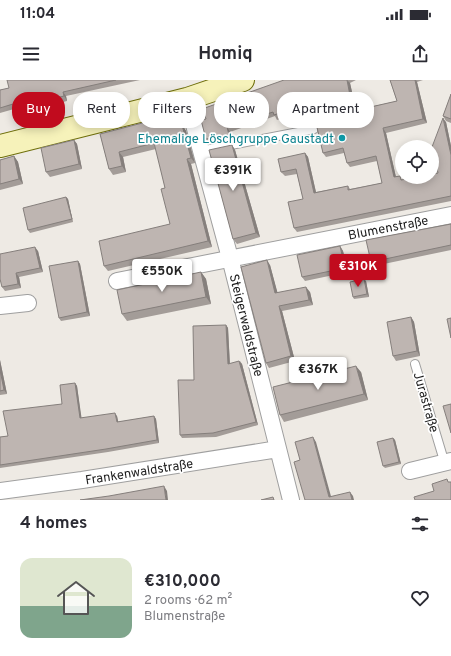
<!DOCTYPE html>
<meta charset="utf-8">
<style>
body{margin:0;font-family:Overpass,sans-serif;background:#f7f7f7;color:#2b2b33;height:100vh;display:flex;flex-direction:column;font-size:15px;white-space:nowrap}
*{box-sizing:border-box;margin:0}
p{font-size:13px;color:#7c7c81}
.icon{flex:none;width:22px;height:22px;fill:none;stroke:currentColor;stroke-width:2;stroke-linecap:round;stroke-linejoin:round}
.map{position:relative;height:420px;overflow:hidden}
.side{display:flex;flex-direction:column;background:#fff;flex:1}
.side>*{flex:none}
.hud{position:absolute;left:12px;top:12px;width:427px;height:36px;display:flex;gap:8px}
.buttons{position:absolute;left:395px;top:60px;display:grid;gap:8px}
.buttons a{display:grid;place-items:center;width:44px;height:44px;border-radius:50%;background:#fff;box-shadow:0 2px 10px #0003;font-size:20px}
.price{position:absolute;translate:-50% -34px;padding:0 9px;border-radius:4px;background:#fff;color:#222;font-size:13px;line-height:26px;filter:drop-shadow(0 1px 2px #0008)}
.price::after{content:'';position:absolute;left:50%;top:24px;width:12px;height:9px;margin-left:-6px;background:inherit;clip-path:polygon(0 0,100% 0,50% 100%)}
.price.selected{background:#c10b1e;color:#fff}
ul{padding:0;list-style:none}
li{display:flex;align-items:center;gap:12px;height:100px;padding:0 20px}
li span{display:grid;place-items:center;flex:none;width:112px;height:80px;border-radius:12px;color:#555}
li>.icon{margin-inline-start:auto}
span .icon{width:48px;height:48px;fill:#fffc;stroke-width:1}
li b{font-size:17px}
h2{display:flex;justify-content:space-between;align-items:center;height:48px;padding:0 20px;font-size:17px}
.pill{padding:0 14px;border-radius:16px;background:#fff;box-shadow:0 2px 10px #0003;font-size:14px;line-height:36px}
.pill.selected{background:#c10b1e;color:#fff}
.status{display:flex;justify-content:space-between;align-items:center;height:28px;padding:0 20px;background:#fff;direction:ltr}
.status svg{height:11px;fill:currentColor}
header{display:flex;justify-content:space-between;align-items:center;height:52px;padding:0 20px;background:#fff;font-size:18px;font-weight:700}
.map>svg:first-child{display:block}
</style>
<div class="status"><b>11:04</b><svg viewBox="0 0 49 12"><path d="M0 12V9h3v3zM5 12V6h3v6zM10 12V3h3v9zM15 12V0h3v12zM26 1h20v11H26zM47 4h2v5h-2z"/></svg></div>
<header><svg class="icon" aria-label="menu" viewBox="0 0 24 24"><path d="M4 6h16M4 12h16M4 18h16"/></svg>Homiq<svg class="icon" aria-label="share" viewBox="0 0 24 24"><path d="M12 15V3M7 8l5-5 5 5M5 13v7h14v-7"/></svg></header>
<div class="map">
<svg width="451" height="420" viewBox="0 0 451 420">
<rect width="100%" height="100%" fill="#eeeae4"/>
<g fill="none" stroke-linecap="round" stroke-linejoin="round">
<g stroke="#9f9f9f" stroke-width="10">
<path id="lane" d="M 200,71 L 314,49
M 415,284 L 445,384"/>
</g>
<g stroke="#9f9f9f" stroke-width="18">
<path id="street" d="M 187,19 L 230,178 L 291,420
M 117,201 L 451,135
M 0,226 L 28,223
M 410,391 L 451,381
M 0,411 L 82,400 L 278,369"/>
</g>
<g stroke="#6f6f0b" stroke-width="24">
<path id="secondary" d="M 0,66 L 187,19 L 243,0"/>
</g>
<use href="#lane" stroke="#fff" stroke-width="8"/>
<use href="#street" stroke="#fff" stroke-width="16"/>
<use href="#secondary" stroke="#f6f2ba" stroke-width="22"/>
</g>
<path fill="#a39c98" d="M 9,0 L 140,0 L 66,16 L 67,21 L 17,34 L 14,29 L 0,33 L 0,10 L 9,8 Z
M 284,0 L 356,0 L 350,3 L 356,30 L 397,21 L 390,0 L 423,0 L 417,2 L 427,43 L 386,53 L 396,97 L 403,100 L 438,93 L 446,42 L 451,66 L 451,121 L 297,152 L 294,148 L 303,119 L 297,94 L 285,96 L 281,92 L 305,73 L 308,77 L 316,112 L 348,106 L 350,109 L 382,103 L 377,81 L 350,87 L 347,83 L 344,73 L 326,77 L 323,73 L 312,28 L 277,40 L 275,36 L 230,52 L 232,59 L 209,64 L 206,59 L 206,39 Z
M 451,14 L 451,43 L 446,41 L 443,36 Z
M 181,40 L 183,46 L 186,51 L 195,83 L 191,84 L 212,167 L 108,191 L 104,186 L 170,144 L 165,108 L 156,69 L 123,77 L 126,92 L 113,95 L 109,89 L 100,54 Z
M 74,60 L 77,64 L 82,89 L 50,97 L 46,92 Z
M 232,65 L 235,70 L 260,157 L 237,164 L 233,159 Z
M 14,76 L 18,82 L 23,104 L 0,110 L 0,80 Z
M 66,117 L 68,119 L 73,142 L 30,153 L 28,150 Z
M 451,144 L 451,170 L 374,186 L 371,182 Z
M 340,166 L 343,171 L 348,192 L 305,201 L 302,197 Z
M 38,171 L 43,192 L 19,197 L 21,208 L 5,211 L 2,207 Z
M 78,181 L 80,184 L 90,236 L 61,241 L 59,238 Z
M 270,185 L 277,212 L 310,212 L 313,225 L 282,231 L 295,281 L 269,288 L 266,283 Z
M 201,192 L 206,199 L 211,224 L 127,241 L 122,234 Z
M 366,201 L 369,217 L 354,219 L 353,217 Z
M 411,237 L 414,242 L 420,276 L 396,281 L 393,276 Z
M 226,245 L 228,248 L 230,284 L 240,281 L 242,284 L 258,345 L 216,357 L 182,358 L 180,355 L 194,300 Z
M 0,280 L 7,314 L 0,315 Z
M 361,292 L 368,320 L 284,342 L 280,335 Z
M 75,303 L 77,306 L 81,338 L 117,336 L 118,342 L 154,336 L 156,339 L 159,363 L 108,372 L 0,388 L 0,357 L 8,356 L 62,324 Z
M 393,358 L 395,360 L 401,384 L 385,388 L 383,386 Z"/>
<path fill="#857f7c" d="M 347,0 L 350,3 L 357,35 L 353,31 Z
M 415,0 L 416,0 L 417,2 L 427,43 L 423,39 Z
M 63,12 L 66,16 L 67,21 L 64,16 Z
M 177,34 L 181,40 L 183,46 L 186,51 L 195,83 L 191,78 L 180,46 Z
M 443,38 L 446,42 L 451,66 L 451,75 Z
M 227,47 L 230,52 L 232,59 L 229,55 Z
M 383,48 L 386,53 L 397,102 L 394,97 Z
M 74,60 L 77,64 L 82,89 L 79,84 Z
M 232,65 L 235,70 L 260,157 L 256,153 Z
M 119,72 L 123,77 L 126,92 L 122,86 Z
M 305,73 L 308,77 L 317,117 L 314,113 Z
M 14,76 L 18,82 L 23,104 L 19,99 Z
M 187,79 L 191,84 L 212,167 L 208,161 Z
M 66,117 L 68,119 L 73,142 L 72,139 Z
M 340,166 L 343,171 L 348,192 L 345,188 Z
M 35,167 L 38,171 L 43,192 L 40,188 Z
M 267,180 L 270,185 L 279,218 L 275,213 Z
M 78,181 L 80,184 L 90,236 L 87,232 Z
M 201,192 L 206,199 L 211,224 L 206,217 Z
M 16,193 L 19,197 L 21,208 L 18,204 Z
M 364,199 L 366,201 L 369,217 L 367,214 Z
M 306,207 L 310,212 L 313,225 L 309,220 Z
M 279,226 L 282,231 L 295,281 L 291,276 Z
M 411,237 L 414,242 L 420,276 L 417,271 Z
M 226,245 L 228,248 L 230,288 L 228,284 Z
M 0,280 L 7,314 L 4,310 L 0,290 Z
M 239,281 L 242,284 L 258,345 L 256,342 Z
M 356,286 L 361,292 L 368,320 L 364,314 Z
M 75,303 L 77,306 L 82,341 L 80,338 Z
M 115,333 L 117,336 L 119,345 L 117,342 Z
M 154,336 L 156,339 L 159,363 L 157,360 Z
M 313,357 L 316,362 L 332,420 L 329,417 Z
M 393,358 L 395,360 L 401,384 L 399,382 Z
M 164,406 L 167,411 L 168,420 L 166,420 Z
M 350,412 L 353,416 L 354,420 L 352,420 Z"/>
<path fill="#beb5b1" stroke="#857f7c" d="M 7,0 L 116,0 L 63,12 L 64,16 L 14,29 L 13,24 L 0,28 L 0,10 L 9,8 Z
M 284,0 L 347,0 L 353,31 L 397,21 L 390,0 L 415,0 L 423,39 L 383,48 L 394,97 L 400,96 L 401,100 L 419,97 L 432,97 L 432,94 L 438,93 L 432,67 L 443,38 L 451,75 L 451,116 L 294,148 L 288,122 L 303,119 L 296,89 L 281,92 L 278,79 L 305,73 L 314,113 L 348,106 L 348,110 L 382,103 L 376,76 L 347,83 L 343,68 L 323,73 L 311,22 L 274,35 L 273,32 L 227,47 L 229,55 L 206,59 L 201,40 L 206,39 L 202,29 Z
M 451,14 L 451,39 L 443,36 Z
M 177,34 L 180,46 L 182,45 L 191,78 L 187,79 L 208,161 L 104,186 L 99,161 L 170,144 L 161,109 L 165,108 L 154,63 L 119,72 L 122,86 L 109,89 L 100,54 Z
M 74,60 L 79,84 L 46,92 L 41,68 Z
M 232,65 L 256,153 L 233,159 L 209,70 Z
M 14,76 L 19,99 L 0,104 L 0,80 Z
M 66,117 L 72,139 L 28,150 L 23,128 Z
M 451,144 L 451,165 L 371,182 L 366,160 Z
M 340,166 L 345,188 L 302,197 L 297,175 Z
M 35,167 L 40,188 L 16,193 L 18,204 L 2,207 L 0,199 L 0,174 Z
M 267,180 L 275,213 L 306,207 L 309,220 L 279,226 L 291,276 L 266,283 L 241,187 Z
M 78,181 L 87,232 L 59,238 L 49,186 Z
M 201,192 L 206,217 L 122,234 L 117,210 Z
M 364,199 L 367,214 L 353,217 L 350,202 Z
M 411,237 L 417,271 L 393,276 L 387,242 Z
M 451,238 L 451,258 L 447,239 Z
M 226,245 L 228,284 L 239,281 L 256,342 L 213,353 L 180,355 L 178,300 L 194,300 L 193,246 Z
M 356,286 L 364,314 L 280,335 L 273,307 Z
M 0,290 L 4,310 L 0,311 Z
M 75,303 L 80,338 L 115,333 L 117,342 L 154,336 L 157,360 L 106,369 L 0,385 L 0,357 L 8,356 L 3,331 L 62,324 L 60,305 Z
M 451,324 L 451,353 L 443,326 Z
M 313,357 L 329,417 L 350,412 L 352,420 L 305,420 L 294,382 L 300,380 L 295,362 Z
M 393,358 L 399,382 L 383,386 L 377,362 Z
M 447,399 L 448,402 L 451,402 L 451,420 L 415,420 L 414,417 L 434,411 L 432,404 Z
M 164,406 L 166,420 L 80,420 L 109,416 Z
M 273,417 L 274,420 L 261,420 Z"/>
<circle fill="#0f9aa8" stroke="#fff" stroke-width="1.5" cx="342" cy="58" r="4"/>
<g text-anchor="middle" stroke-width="3.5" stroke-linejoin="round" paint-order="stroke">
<g font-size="13" fill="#0d838f" stroke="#fff" text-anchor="end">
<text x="334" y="63">Ehemalige Löschgruppe Gaustadt</text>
</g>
<g font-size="13" fill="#1e1e1e" stroke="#fff">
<text transform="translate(388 147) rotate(-11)" y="5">Blumenstraße</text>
<text transform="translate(247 245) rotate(76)" y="5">Steigerwaldstraße</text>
<text transform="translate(427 322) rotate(74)" y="5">Jurastraße</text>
<text transform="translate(139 391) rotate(-9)" y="5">Frankenwaldstraße</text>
</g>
</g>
</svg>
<div class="buttons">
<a><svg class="icon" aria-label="locate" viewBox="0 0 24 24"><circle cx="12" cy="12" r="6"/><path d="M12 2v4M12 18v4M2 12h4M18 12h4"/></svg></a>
</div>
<b class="price" style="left:233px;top:112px">€391K</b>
<b class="price selected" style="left:358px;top:208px">€310K</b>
<b class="price" style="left:162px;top:213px">€550K</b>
<b class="price" style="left:318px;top:311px">€367K</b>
<div class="hud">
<a class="pill selected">Buy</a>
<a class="pill">Rent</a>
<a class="pill">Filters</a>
<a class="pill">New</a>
<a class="pill">Apartment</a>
</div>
</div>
<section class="side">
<h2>4 homes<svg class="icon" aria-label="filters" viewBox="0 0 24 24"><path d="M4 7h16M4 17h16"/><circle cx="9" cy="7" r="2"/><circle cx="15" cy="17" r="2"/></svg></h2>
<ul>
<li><span style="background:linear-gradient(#dfe7d0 60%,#7fa58c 0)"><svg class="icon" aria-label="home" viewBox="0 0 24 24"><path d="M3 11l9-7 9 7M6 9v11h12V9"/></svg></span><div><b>€310,000</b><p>2 rooms · 62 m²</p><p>Blumenstraße</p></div><svg class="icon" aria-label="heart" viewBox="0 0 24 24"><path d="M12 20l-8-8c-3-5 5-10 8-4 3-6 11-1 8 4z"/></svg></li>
</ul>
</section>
